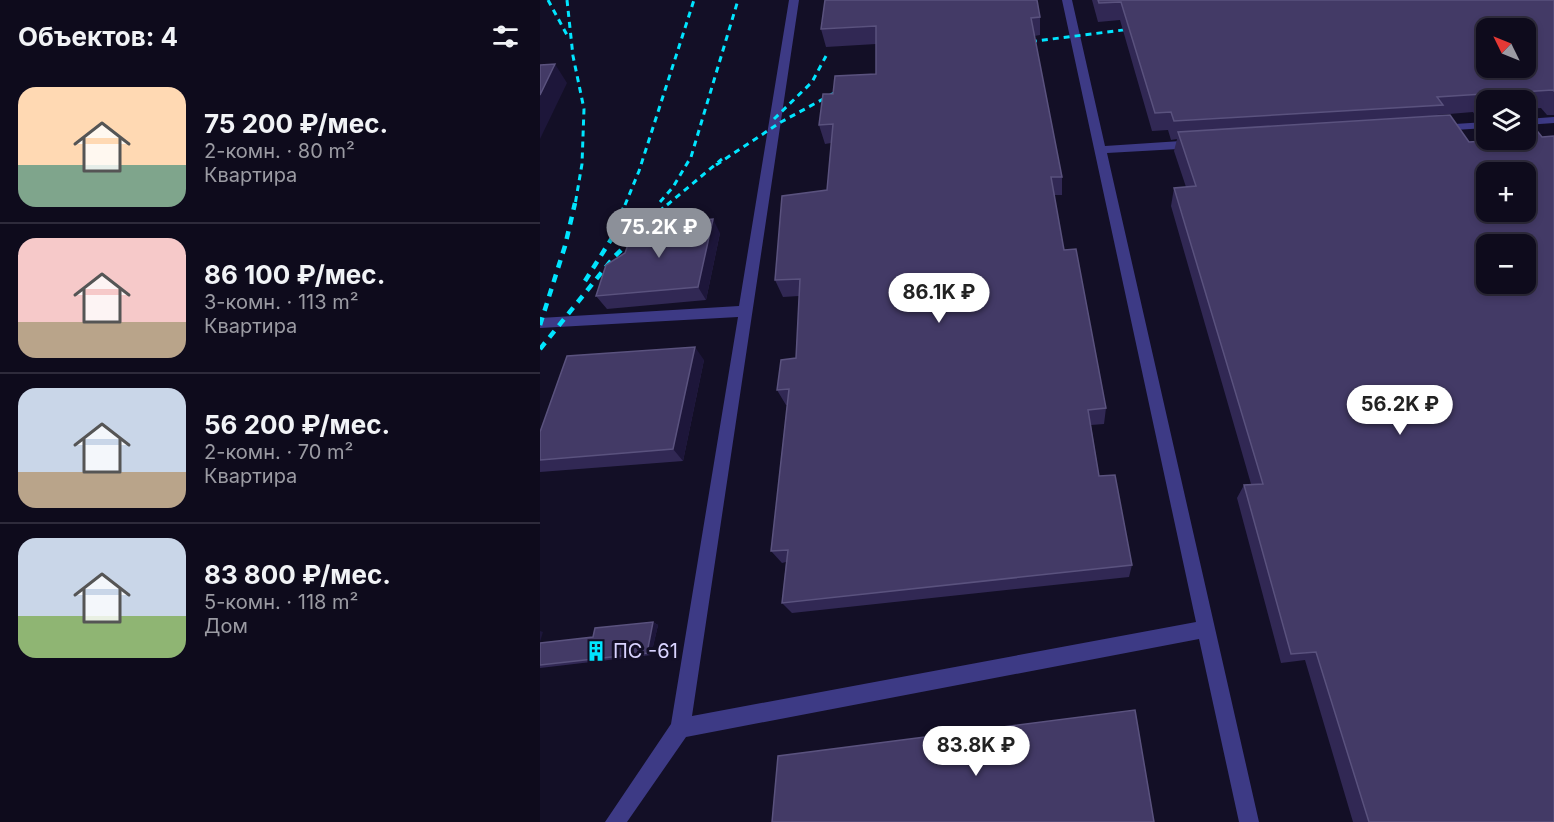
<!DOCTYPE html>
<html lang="ru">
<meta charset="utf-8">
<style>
body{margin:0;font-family:Inter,sans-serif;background:#171425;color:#f1f3f6;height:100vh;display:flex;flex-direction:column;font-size:22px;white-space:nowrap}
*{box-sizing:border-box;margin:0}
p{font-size:20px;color:#9b9ba3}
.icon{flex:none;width:33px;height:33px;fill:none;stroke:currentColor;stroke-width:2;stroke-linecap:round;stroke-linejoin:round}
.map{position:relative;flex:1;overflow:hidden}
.panel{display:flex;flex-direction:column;background:#0e0b1c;width:540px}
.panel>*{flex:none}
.needle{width:39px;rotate:313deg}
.buttons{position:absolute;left:936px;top:18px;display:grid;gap:12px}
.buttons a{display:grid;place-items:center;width:60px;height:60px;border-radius:12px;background:#0e0b1c;box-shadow:0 3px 9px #0003,0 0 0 2px #2e2b3b;font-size:30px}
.price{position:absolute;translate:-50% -51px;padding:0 14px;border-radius:21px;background:#fff;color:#222;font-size:20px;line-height:39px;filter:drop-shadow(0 2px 3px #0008)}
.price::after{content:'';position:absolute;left:50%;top:36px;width:18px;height:14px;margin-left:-9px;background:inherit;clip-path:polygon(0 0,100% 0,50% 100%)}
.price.selected{background:#8c9099;color:#fff}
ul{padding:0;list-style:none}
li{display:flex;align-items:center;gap:18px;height:150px;padding:0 18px}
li+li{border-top:2px solid #2e2b3b}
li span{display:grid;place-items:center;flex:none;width:168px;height:120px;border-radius:18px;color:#555}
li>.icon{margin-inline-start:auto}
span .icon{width:72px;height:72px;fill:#fffc;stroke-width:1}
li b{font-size:26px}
h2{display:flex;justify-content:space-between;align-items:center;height:72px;padding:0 18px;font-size:26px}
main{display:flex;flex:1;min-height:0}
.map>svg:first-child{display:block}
</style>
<main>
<section class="panel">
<h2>Объектов: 4<svg class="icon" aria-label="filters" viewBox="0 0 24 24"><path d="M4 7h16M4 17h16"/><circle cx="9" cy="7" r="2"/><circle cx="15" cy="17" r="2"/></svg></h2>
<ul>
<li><span style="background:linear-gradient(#ffd9b3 65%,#7fa58c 0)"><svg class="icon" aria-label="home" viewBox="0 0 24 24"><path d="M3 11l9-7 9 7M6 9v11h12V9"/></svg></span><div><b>75 200 ₽/мес.</b><p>2-комн. · 80 m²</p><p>Квартира</p></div></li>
<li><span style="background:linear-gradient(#f6c9c9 70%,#b9a48a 0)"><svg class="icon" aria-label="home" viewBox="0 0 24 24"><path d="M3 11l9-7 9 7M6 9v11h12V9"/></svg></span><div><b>86 100 ₽/мес.</b><p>3-комн. · 113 m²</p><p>Квартира</p></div></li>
<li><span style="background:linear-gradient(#c9d6e8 70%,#b9a48a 0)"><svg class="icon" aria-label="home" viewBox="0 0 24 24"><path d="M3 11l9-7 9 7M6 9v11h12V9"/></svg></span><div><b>56 200 ₽/мес.</b><p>2-комн. · 70 m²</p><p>Квартира</p></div></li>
<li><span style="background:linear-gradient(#c9d6e8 65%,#8fb573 0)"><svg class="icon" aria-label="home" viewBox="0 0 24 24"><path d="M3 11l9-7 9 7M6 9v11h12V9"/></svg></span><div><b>83 800 ₽/мес.</b><p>5-комн. · 118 m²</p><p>Дом</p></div></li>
</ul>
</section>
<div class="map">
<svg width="1014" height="822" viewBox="0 0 1014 822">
<rect width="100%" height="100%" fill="#130f26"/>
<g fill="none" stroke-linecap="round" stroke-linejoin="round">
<path fill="#3d3a85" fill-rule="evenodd" d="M 249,0 L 259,0 L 152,716 L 656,622 L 522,0 L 532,0 L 565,146 L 656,140 L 662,144 L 656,148 L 567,153 L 719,822 L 699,822 L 659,639 L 146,737 L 87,822 L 65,822 L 131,724 L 198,317 L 0,328 L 0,318 L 199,306 Z
M 1014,117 L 1014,123 L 986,125 L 986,119 Z
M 946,122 L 946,128 L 899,131 L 893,128 L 899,125 Z"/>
<path stroke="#00e5ff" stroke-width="3" stroke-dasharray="6 5" stroke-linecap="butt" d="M 8,0 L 27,35
M 27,0 L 33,56 L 44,109 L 42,164 L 35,205
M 480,43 L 599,28
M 234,119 L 272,82 L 286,56
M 176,165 L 241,122 L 309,85
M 120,202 L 133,187 L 151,157 L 198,0
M 85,205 L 99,171 L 154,0
M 127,205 L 182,159"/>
<path stroke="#00e5ff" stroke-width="4.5" stroke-dasharray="8 7" stroke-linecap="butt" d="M 45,281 L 72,238 L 86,203
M 0,325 L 25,246 L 35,203
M 0,349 L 74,257 L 129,203"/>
</g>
<path fill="#312854" d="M 552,0 L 1014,0 L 1014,115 L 1007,115 L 1001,108 L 986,109 L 986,100 L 946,100 L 946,120 L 938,120 L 933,112 L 897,115 L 897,116 L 929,142 L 952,140 L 986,140 L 1014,822 L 813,822 L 765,660 L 741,663 L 697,498 L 704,485 L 711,484 L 631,206 L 634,188 L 646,187 L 634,151 L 637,139 L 631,140 L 628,130 L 612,131 L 580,20 L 558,22 Z
M 500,17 L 500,35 L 494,36 L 522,177 L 522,195 L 514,195 L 524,250 L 566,408 L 564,424 L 551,425 L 559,476 L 592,565 L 589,577 L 252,613 L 242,603 L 246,562 L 242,563 L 231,551 L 247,405 L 246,405 L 237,390 L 256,358 L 259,296 L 243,297 L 235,280 L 287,190 L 291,143 L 285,144 L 279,125 L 293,94 L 336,74 L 336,44 L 286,47 L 281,29 Z
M 180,233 L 166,300 L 67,309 L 56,296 Z
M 164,360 L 143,461 L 0,472 L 0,432 Z
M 113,622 L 118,625 L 111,655 L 0,668 L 0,643 L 53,637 Z"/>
<path fill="#1d163a" d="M 15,64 L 27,83 L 0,139 L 0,95 Z
M 173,219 L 180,233 L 166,300 L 158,287 Z
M 155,347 L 164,360 L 143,461 L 133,449 Z
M 113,622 L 118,625 L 111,655 L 107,653 Z
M 0,631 L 3,632 L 0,642 Z"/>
<path fill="#433a66" stroke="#5a527e" stroke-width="1.5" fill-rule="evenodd" d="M 285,0 L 497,0 L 500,17 L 491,18 L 522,177 L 511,177 L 524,250 L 536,249 L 566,408 L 548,410 L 559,476 L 575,475 L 592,565 L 242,603 L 248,550 L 231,551 L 249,389 L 237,390 L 241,360 L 256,358 L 260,279 L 235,280 L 242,196 L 287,190 L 293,124 L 279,125 L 283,94 L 293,94 L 295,76 L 336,74 L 336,26 L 281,29 Z
M 558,0 L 1014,0 L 1014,91 L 1013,90 L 965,93 L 972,100 L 948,100 L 943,94 L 897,97 L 903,105 L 634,121 L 631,112 L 615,113 L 581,2 L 559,3 ZM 946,28 L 986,28 L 986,68 L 946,68 Z
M 15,64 L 0,95 L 0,65 Z
M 910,115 L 929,142 L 958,140 L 986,140 L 986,117 L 1002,137 L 1014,136 L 1014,822 L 829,822 L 776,652 L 751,654 L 704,485 L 723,484 L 634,188 L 656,186 L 638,132 ZM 946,172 L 986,172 L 986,212 L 946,212 ZM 946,244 L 986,244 L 986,284 L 946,284 Z
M 173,219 L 158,287 L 56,296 L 66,265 L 85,253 L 95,225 Z
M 155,347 L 133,449 L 0,460 L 0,432 L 27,356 Z
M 113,622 L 107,653 L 0,665 L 0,643 L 53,637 L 55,628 Z
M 595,710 L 614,822 L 232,822 L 238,756 Z"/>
<defs>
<g id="building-bare" transform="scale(1.62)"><path d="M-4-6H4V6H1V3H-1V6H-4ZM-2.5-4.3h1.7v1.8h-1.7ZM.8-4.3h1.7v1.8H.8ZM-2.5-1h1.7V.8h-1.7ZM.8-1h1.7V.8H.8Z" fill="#00e5ff" stroke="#130f26" stroke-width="2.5" paint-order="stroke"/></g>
</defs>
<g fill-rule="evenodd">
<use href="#building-bare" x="56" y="651"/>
</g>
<g text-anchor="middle" stroke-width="6" stroke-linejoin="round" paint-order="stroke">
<g font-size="20" fill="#d9d4ff" stroke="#130f26" text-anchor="start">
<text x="73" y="658">ПС -61</text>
</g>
</g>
</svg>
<div class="buttons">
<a><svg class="needle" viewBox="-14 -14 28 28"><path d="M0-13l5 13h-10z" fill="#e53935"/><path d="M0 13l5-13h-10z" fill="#9b9ba3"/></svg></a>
<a><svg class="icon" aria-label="layers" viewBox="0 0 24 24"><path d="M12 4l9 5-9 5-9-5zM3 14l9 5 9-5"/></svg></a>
<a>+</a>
<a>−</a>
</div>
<b class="price selected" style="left:119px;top:259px">75.2K ₽</b>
<b class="price" style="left:399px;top:324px">86.1K ₽</b>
<b class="price" style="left:860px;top:436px">56.2K ₽</b>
<b class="price" style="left:436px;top:777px">83.8K ₽</b>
</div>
</main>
